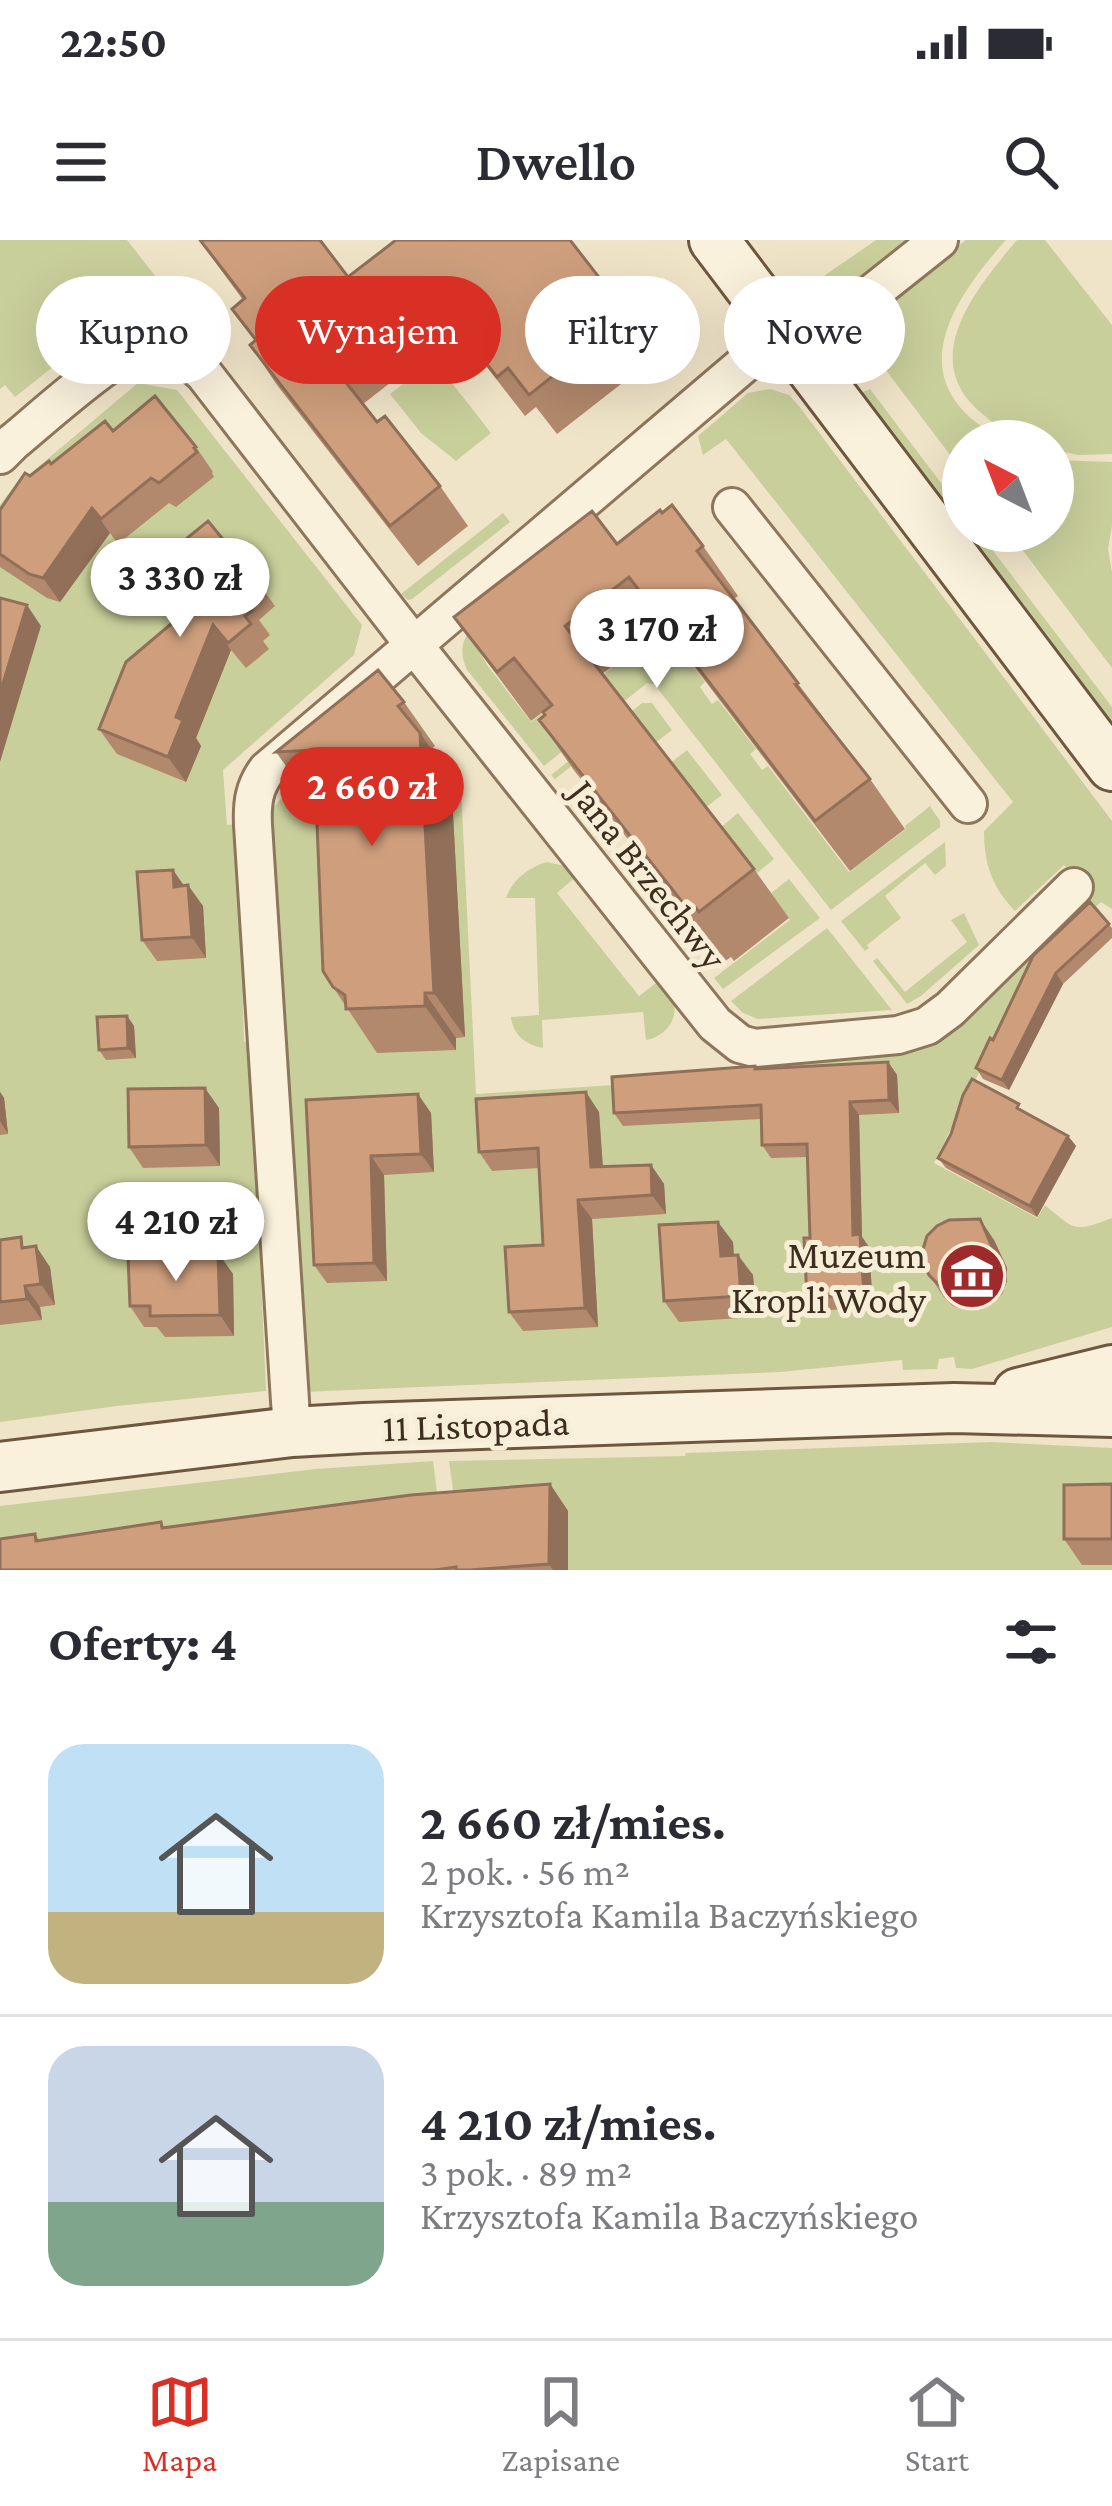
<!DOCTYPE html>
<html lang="pl">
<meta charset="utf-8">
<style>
body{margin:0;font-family:"Crimson Pro",serif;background:#f2f2f3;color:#2b2b33;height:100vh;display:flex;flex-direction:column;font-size:45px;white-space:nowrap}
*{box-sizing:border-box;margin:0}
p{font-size:39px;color:#7c7c81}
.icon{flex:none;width:66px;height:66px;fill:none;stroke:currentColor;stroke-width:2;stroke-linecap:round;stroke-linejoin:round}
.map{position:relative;height:1330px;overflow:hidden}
.drawer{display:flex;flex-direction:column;background:#fff;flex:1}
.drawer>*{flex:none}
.hud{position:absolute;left:36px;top:36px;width:1041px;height:108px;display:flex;gap:24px}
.needle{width:78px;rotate:318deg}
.controls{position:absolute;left:942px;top:180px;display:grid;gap:24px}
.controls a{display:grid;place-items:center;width:132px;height:132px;border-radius:50%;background:#fff;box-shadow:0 12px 48px #0002;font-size:60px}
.price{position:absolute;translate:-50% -102px;padding:0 27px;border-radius:42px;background:#fff;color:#222;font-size:39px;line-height:78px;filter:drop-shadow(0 3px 6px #0008)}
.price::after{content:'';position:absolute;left:50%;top:72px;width:36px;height:27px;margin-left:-18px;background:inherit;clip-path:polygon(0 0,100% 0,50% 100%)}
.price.on{background:#d93025;color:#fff}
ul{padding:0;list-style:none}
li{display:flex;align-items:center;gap:36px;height:300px;padding:0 48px}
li+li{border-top:3px solid #e1e1e2}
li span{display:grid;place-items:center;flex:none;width:336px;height:240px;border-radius:36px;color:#555}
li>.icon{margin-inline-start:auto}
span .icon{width:144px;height:144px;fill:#fffc;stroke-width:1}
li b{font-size:51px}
h2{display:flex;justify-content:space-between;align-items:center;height:144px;padding:0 48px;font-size:51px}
.tag{padding:0 42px;border-radius:54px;background:#fff;box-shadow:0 12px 48px #0002;font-size:42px;line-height:108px}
.tag.on{background:#d93025;color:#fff}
.status{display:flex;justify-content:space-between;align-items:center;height:84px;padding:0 60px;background:#fff;direction:ltr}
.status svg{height:33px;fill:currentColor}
header{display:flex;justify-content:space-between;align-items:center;height:156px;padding:0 48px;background:#fff;font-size:54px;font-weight:600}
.tab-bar{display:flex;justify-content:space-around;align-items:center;height:168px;border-top:3px solid #e1e1e2;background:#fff;font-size:33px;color:#7c7c81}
.tab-bar a{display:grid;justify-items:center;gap:6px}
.tab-bar .on{color:#d93025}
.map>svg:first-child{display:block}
</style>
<div class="status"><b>22:50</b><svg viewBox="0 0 49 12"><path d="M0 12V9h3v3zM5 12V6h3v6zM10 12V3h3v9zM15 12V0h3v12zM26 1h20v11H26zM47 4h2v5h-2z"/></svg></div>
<header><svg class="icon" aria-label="menu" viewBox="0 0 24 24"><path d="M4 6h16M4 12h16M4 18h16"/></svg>Dwello<svg class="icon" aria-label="search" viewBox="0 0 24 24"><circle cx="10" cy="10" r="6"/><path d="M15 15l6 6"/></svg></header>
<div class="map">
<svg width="1112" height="1330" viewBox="0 0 1112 1330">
<rect width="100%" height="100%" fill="#f0e4c8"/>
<path fill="#c9cf9b" d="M 0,0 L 127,0 L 160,42 L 15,157 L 5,145 L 0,149 Z
M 876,0 L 910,0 L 834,62 L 818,40 Z
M 966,0 L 1006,0 C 945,68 899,147 1006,201 L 963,201 L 963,232 L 854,88 Z
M 1017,0 L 1045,0 L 1112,85 L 1112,214 L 1079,215 L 1053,210 L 1053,201 C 1045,201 1033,203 1025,201 C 1011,198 995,185 985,176 C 915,122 974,51 1017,0 Z
M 434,120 L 491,193 L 456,221 L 421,193 L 390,154 Z
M 138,143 L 177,150 L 362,385 L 354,415 L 223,530 L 227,585 L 236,584 L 248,764 L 243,765 L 244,801 L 251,805 L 266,1151 L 117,1166 L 0,1182 L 0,265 L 13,248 Z
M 770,149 L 789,155 L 799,166 L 1112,581 L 1112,669 L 1101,662 L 1032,726 L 934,923 L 1037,978 L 1045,965 C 1075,990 1073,993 1112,978 L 1112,1087 L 972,1129 L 956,1128 L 954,1117 L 939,1119 L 937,1129 L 903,1130 L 902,1120 L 780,1132 L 303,1152 L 271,570 L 292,547 L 307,556 L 461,549 L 476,854 L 765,835 L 765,820 L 927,805 L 943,797 L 963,780 L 1090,651 L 1064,625 L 1015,671 C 992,647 984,624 984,591 L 1013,562 L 726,199 L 703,215 L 698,196 L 748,153 Z
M 870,149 L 963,272 L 963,291 L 978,291 L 1112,467 L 1112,489 L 858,154 Z
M 1053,220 L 1112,222 L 1112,286 L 1108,309 L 1112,332 L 1112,428 L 1008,291 L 1053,291 Z
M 503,273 L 510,282 L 412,359 L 408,360 L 401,354 Z
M 659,382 L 705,442 L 700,447 L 712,464 L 718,460 L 756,509 L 750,514 L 762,530 L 768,526 L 849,632 L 906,589 L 905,586 L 930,566 L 940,581 L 940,587 L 831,670 L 654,444 L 647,443 L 544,526 L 467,430 C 461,415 460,407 468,393 L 488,426 L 531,482 L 599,429 L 604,434 L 635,410 L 631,404 Z
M 642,463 L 652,463 L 672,490 L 654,504 L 634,477 L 555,539 L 551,535 Z
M 687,510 L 722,555 L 705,568 L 670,523 Z
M 738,573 L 774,619 L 756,634 L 720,588 Z
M 945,602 L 946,626 L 935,635 L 925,623 L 885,656 L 901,678 L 867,705 L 869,708 L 865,711 L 841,681 Z
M 547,622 L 569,627 L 577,636 L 557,653 L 639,756 L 660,740 C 664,747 670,752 673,759 C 680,780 664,797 646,800 L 643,772 L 542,780 L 543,808 C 526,805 513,795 511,777 L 539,775 L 535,658 L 506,658 C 512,640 529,627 547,622 Z
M 789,639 L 820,678 L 723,749 L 714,738 L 790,680 L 771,653 Z
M 964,673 L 979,705 L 921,756 L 907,764 L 873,721 L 877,718 L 905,752 L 967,702 L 951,680 Z
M 827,688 L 892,770 L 758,779 L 743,773 L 731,761 Z
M 991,1202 L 1112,1208 L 1112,1330 L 464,1330 L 449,1221 L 685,1216 L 686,1213 Z
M 433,1221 L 447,1330 L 0,1330 L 0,1266 L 316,1229 Z"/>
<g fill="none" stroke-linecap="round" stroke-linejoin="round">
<g stroke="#8d765c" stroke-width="42">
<path id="street" d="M 798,112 L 939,0
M 0,215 L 13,202 C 39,181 117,109 144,107 C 169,105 187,118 204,134 L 414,405 L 715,784 L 740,804 L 755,808 L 898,795 L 927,786 L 950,769 L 1074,647
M 732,267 L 968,564
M 292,1192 L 253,585 C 252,563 254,547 267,530 L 783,91"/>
</g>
<g stroke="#6f573f" stroke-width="54">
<path id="secondary" d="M 714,0 L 1112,526
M 1018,1153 L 1112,1130
M 0,1227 L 292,1192 L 364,1188 L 954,1168 L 1112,1172"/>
</g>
<use href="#street" stroke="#faf1dc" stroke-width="36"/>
<use href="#secondary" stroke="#faf1dc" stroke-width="48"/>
</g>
<path fill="#b2896c" d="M 199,0 L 320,0 L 348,37 L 629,76 L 657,116 L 557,194 L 536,167 L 525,176 L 458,90 L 363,164 L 377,182 L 440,246 L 468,286 L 418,326 L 277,145 L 250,105 L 255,101 L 232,69 L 243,60 Z
M 113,191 L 196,207 L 213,232 L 212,233 L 214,237 L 176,267 L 169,263 L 118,304 L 110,293 L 60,362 L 47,358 L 0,327 L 0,270 L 30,236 Z
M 617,304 L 703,306 L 738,356 L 734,359 L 870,539 L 905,589 L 850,631 L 664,387 L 602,434 L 754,629 L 789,678 L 734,721 L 731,717 L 724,722 L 573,529 L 539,480 L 545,475 L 543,472 L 531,481 L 454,377 Z
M 153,326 L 257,341 L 275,366 L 259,380 L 270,395 L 263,401 L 269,409 L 246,428 L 231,410 L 196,498 L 201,506 L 186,542 L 117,514 L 99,489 L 176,379 L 169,369 L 178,361 Z
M 404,462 L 435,506 L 431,509 L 451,537 L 465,797 L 456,798 L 456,810 L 377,813 L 333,747 L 316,556 L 307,556 L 276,512 Z
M 173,630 L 184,646 L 203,666 L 206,718 L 157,721 L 142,700 Z
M 1090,662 L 1112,688 L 1112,698 L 1063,744 L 1009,850 L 983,839 L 976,828 L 993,800 Z
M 127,776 L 134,786 L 136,818 L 106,820 L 99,810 Z
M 888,822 L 897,835 L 899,873 L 859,875 L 862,997 L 869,1007 L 873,1067 L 816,1071 L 807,1058 L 810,998 L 808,917 L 771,918 L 762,905 L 761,879 L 623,886 L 614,873 L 755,826 L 757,829 Z
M 0,852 L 4,858 L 8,894 L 0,895 Z
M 306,860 L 431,873 L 434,932 L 384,935 L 387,1041 L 327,1043 L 314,1025 Z
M 219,868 L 220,926 L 143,928 L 129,907 Z
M 599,872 L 603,927 L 651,925 L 664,944 L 666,974 L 592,979 L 598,1087 L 523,1091 L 509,1072 L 543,1005 L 539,928 L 492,931 L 479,912 Z
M 1025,873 L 1068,896 L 1076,906 L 1037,977 L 946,928 L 938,918 Z
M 0,1000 L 28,1007 L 50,1027 L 55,1065 L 40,1067 L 42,1080 L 0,1085 Z
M 994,1000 L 1007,1028 L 1007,1041 L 1002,1054 L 992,1064 L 980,1070 L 966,1070 L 953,1066 L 943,1056 L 929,1035 Z
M 733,1002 L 734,1015 L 753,1035 L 756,1077 L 679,1082 L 664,1061 Z
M 218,1013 L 233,1034 L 234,1096 L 165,1097 L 157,1087 L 144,1087 L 130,1066 Z
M 550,1244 L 568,1271 L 568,1330 L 0,1330 L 35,1294 L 39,1300 L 161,1282 L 165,1288 Z
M 1112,1244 L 1112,1325 L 1082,1325 L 1064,1299 Z"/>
<path fill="#916f58" d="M 92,268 L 110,293 L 60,362 L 43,338 Z
M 27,365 L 41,386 L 0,522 L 0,453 Z
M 213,385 L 231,410 L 196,498 L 201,506 L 186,542 L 168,517 L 176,477 Z
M 420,493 L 451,537 L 465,797 L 434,753 Z
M 173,630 L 187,650 L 174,647 Z
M 188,645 L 203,666 L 206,718 L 192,697 Z
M 1056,733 L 1063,744 L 1009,850 L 1002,840 Z
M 425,753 L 456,798 L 456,810 L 425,766 Z
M 127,776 L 134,786 L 136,818 L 128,808 Z
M 888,822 L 897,835 L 899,873 L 889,860 Z
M 205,848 L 219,868 L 220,926 L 206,905 Z
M 0,852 L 4,858 L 8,894 L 0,881 Z
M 586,852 L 599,872 L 604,946 L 591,927 Z
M 418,854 L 431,873 L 434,932 L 421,914 Z
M 850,862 L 859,875 L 862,997 L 869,1007 L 873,1067 L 864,1054 L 853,995 Z
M 1068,896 L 1076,906 L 1037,977 L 1030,966 Z
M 371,916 L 384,935 L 387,1041 L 374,1023 Z
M 651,925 L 664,944 L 666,974 L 652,955 Z
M 578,960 L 592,979 L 598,1087 L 585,1068 Z
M 980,979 L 994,1000 L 1007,1028 L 1007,1041 L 1002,1054 L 992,1064 L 978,1044 Z
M 718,982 L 733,1002 L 735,1037 L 721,1016 Z
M 36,1006 L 50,1027 L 55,1065 L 41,1044 Z
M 218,1013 L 233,1034 L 234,1096 L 220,1075 Z
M 738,1015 L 753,1035 L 756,1077 L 741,1056 Z
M 25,1046 L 40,1067 L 42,1080 L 27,1059 Z
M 550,1244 L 568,1271 L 568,1330 L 553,1330 L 549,1324 Z"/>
<path fill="#cf9f7d" stroke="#916f58" stroke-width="3" d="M 200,0 L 320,0 L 348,37 L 396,0 L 570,0 L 629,76 L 529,155 L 508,128 L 497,137 L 430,51 L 333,126 L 377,182 L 385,176 L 440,246 L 390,286 L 250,105 L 256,100 L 232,69 L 245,58 Z
M 155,156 L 196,207 L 194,208 L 197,212 L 159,243 L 151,238 L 101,279 L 92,268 L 43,338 L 29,334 L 0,314 L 0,270 L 25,233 L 30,236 L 49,221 L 51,224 L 105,181 L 113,191 Z
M 672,265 L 703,306 L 697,311 L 798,443 L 795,444 L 870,539 L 815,581 L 629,337 L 565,386 L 754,629 L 699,672 L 696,668 L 690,672 L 539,480 L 545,475 L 543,472 L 552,465 L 514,418 L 497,432 L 454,377 L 592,271 L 617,304 L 660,270 L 662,273 Z
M 208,281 L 257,341 L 240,355 L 253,370 L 245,376 L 251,384 L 228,403 L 213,385 L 176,477 L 183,480 L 168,517 L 99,489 L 126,422 L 177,379 L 169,369 L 180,359 L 153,326 Z
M 0,358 L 27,365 L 0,453 Z
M 378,430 L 404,462 L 398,466 L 420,493 L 434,753 L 425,753 L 425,766 L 346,769 L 345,755 L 333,747 L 323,731 L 314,510 L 276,512 Z
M 173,630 L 174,647 L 188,645 L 192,697 L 142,700 L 137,632 Z
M 1090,662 L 1109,684 L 1056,733 L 1002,840 L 976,828 L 990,798 L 993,800 L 1033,716 Z
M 127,776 L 128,808 L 99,810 L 97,777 Z
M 888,822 L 889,860 L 850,862 L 853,995 L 860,994 L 864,1054 L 807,1058 L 804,998 L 810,998 L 807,904 L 762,905 L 761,865 L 614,873 L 612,837 L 755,826 L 755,829 Z
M 972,839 L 1019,864 L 1017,868 L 1068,896 L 1030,966 L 938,918 L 951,894 L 963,855 Z
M 205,848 L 206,905 L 129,907 L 128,849 Z
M 586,852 L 591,927 L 651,925 L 652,955 L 578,960 L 585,1068 L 509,1072 L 505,1007 L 543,1005 L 538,908 L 479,912 L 476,859 Z
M 418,854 L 421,914 L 371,916 L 374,1023 L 314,1025 L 306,860 Z
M 980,979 L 992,1007 L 992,1021 L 987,1033 L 978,1044 L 965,1049 L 952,1050 L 939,1045 L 929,1035 L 923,1023 L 923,1009 L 927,996 L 937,986 L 949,980 Z
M 718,982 L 721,1016 L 738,1015 L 741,1056 L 664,1061 L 659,985 Z
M 21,997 L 22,1008 L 36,1006 L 41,1044 L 25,1046 L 27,1059 L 0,1062 L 0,1000 Z
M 218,1013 L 220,1075 L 150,1076 L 150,1066 L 130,1066 L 128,1016 Z
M 550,1244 L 549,1324 L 470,1330 L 456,1330 L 456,1327 L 435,1330 L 0,1330 L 0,1299 L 35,1294 L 36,1301 L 161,1282 L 162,1288 L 411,1255 Z
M 1112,1244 L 1112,1299 L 1064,1299 L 1064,1245 Z"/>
<defs>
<g id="museum-disc" transform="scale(3.45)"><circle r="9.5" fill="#9e2a2b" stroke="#f7eed8"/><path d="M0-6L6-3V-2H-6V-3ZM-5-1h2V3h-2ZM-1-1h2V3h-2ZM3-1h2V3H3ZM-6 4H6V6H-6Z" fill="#fff"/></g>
</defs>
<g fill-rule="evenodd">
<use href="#museum-disc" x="972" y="1036"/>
</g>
<g text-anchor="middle" stroke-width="10" stroke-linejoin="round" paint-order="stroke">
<g font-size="39" fill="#3d2e20" stroke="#f7eed8">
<text transform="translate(649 634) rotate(52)" y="14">Jana Brzechwy</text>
<text transform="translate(476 1184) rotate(-2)" y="14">11 Listopada</text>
</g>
<g font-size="39" fill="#3d2e20" stroke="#f7eed8" text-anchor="end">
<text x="926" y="1028">Muzeum<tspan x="926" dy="45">Kropli Wody</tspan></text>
</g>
</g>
</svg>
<div class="controls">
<a><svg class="needle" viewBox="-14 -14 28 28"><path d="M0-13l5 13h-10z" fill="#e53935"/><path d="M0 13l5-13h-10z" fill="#7c7c81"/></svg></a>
</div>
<b class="price" style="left:180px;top:400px">3 330 zł</b>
<b class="price" style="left:657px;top:451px">3 170 zł</b>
<b class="price on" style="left:372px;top:609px">2 660 zł</b>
<b class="price" style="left:176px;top:1044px">4 210 zł</b>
<div class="hud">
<a class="tag">Kupno</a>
<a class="tag on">Wynajem</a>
<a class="tag">Filtry</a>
<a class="tag">Nowe</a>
</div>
</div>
<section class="drawer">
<h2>Oferty: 4<svg class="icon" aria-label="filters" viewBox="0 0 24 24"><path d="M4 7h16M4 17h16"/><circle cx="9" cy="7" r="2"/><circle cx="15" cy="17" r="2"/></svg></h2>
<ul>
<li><span style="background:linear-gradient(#bfe0f5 70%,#c2b280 0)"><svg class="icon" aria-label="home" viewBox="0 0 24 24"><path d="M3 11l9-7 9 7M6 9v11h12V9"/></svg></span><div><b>2 660 zł/mies.</b><p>2 pok. · 56 m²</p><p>Krzysztofa Kamila Baczyńskiego</p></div></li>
<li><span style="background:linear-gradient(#c9d6e8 65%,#7fa58c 0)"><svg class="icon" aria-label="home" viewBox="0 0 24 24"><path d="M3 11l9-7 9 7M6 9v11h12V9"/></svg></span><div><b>4 210 zł/mies.</b><p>3 pok. · 89 m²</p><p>Krzysztofa Kamila Baczyńskiego</p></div></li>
</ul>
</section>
<nav class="tab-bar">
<a class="on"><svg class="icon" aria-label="map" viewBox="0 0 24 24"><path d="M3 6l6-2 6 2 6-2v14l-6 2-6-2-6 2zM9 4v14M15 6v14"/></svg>Mapa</a>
<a><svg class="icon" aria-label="saved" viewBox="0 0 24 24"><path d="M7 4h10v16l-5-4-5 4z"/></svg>Zapisane</a>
<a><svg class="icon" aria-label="home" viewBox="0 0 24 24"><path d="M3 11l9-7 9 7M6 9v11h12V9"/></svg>Start</a>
</nav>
